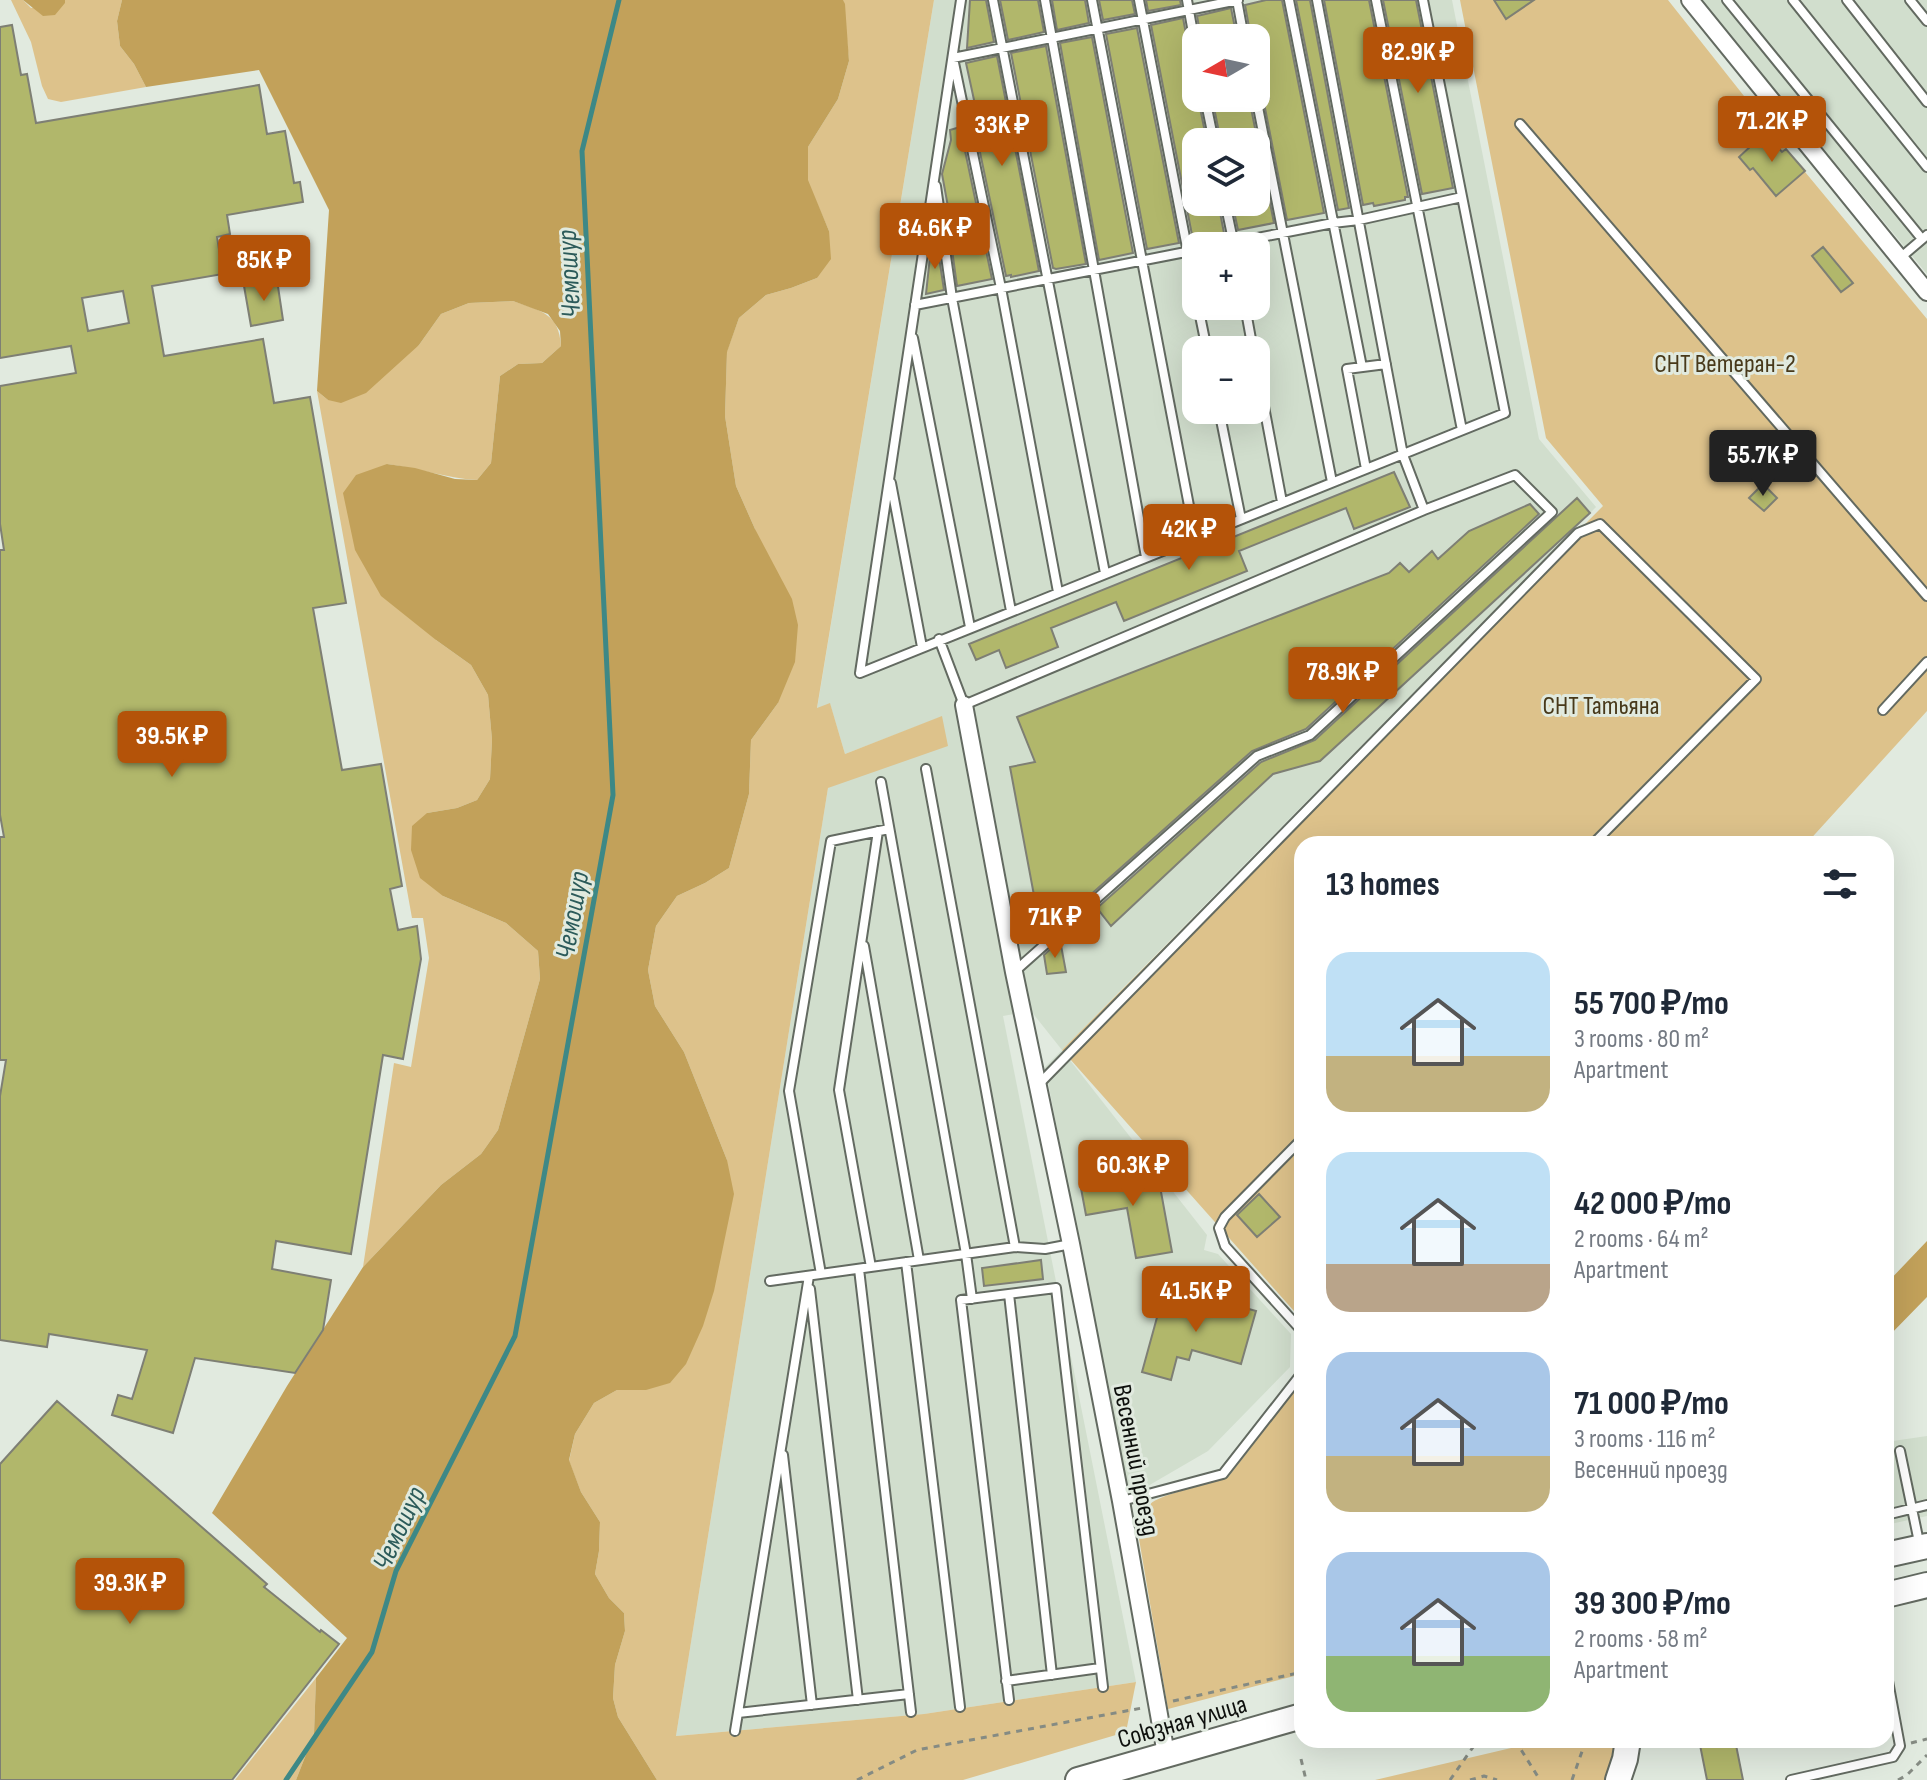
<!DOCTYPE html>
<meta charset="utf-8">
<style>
body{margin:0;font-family:"Sofia Sans Condensed",sans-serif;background:#f2f2f3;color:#1f2937;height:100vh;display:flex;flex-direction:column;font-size:30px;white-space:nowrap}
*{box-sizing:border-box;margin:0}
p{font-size:26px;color:#747a83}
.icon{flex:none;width:44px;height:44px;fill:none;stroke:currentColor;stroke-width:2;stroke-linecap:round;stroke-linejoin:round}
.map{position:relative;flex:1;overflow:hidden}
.side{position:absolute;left:1294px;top:836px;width:600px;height:912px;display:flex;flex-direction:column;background:#fff;border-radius:24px;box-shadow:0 8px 32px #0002}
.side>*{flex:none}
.needle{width:52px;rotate:261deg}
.controls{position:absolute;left:1182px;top:24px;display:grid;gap:16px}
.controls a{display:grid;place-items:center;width:88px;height:88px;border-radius:16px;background:#fff;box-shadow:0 8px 32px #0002;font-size:40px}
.price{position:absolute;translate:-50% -68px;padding:0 18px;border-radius:8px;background:#b45309;color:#fff;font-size:26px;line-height:52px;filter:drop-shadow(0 2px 4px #0008)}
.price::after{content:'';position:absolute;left:50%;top:48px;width:24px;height:18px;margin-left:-12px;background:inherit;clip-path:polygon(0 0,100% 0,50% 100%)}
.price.selected{background:#222;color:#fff}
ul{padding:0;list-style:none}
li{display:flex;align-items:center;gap:24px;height:200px;padding:0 32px}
li span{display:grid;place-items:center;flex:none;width:224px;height:160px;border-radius:24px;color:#555}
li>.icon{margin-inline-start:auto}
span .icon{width:96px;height:96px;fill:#fffc;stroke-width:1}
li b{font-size:34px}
h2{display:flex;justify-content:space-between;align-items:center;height:96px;padding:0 32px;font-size:34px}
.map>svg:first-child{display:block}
</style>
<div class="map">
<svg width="1927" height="1780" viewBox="0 0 1927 1780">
<rect width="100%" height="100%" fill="#e1eadf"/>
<path fill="#d1decd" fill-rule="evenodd" d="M 934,0 L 1452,0 L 1539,439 L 1596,507 L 1062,1050 L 1207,1235 L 1204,1250 L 1218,1254 L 1291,1334 L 1290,1367 L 1208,1451 L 1141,1490 L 1126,1484 L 1045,1067 L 1062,1050 L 1031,1011 L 1003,1016 L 1136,1682 L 924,1714 L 676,1736 L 828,788 L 941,717 L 845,754 L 830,704 L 817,709 ZM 1196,38 L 1256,38 L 1256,98 L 1196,98 ZM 1196,142 L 1256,142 L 1256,202 L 1196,202 ZM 1196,246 L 1256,246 L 1256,306 L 1196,306 ZM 1196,350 L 1256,350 L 1256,410 L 1196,410 Z
M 1701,0 L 1927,0 L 1927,274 Z
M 1927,1436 L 1927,1516 L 1886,1525 L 1886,1442 Z"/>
<path fill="#ddc28b" d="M 11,0 L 23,0 L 31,8 L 65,3 L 65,0 L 122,0 L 117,21 L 120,46 L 134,64 L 146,87 L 61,102 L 48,99 L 42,86 L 31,42 Z
M 843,0 L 934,0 L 817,708 L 830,703 L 845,754 L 942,716 L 948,746 L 828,788 L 676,1736 L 924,1714 L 1136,1682 L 1126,1732 L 963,1780 L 657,1780 L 618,1717 L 613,1698 L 615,1665 L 625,1631 L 624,1613 L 609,1598 L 595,1574 L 599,1551 L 600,1522 L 581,1492 L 569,1461 L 575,1434 L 594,1403 L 617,1390 L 646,1390 L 727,1160 L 684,1052 L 655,1006 L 648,970 L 656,926 L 677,896 L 705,883 L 729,868 L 749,794 L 751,740 L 778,703 L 755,529 L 736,486 L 725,416 L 727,351 L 739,318 L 766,295 L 791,288 L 817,278 L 829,231 L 807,180 L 808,147 L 838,99 L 849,61 Z
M 1460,0 L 1668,0 L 1786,149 L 1927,319 L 1927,711 L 1806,844 L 1302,844 L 1302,1320 L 1062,1050 L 1603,506 L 1546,438 Z
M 513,301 C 541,311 559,313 561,346 L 542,363 L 518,364 L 500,376 L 491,463 L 477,480 C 446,478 417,468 387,464 L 436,640 L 471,665 L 488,695 L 492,740 L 490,779 L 477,800 L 457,808 L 427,813 L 443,896 L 506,923 L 538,951 L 540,979 L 498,1130 L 481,1154 L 441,1185 L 363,1267 L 394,1063 L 411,1067 L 429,958 L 423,918 L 412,918 L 317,391 L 328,400 L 419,345 L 441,314 L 469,303 Z
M 1302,1381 L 1302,1674 L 1168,1709 L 1137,1527 C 1139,1522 1140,1513 1144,1509 C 1158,1492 1207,1487 1229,1476 Z
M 316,1678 L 314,1734 L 296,1780 L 235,1780 Z
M 1545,1740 L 1643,1740 L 1620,1780 L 1375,1780 Z"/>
<path fill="#c2a15a" d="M 23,0 L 65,0 L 65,3 L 55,15 L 43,16 Z
M 122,0 L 843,0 L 845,4 L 849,61 L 838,99 L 808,147 L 808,180 L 829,231 L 831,259 L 817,278 L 791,288 L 766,295 L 739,318 L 727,352 L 725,416 L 736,486 L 755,529 L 792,599 L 798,625 L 795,662 L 778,703 L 751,740 L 749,794 L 729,868 L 705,883 L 677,896 L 656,926 L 648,970 L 655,1006 L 684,1052 L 727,1160 L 734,1194 L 714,1291 L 703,1326 L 686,1364 L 670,1383 L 646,1390 L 617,1390 L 594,1403 L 575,1434 L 569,1460 L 581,1492 L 600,1522 L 599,1551 L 595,1574 L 609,1598 L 624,1613 L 625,1631 L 615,1665 L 613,1698 L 618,1717 L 657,1780 L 296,1780 L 314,1734 L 316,1678 L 347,1638 L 212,1513 L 287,1386 L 363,1267 L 441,1185 L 481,1154 L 498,1130 L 540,979 L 538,951 L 506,923 L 443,896 L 420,878 L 411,850 L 412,826 L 427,813 L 457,808 L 477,800 L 490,779 L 492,740 L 488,695 L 471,665 L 436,640 L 381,596 L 355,550 L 343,493 L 356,475 L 387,464 L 415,468 L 455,479 L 477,480 L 491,463 L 500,376 L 518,364 L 542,363 L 561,346 L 560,331 L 548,314 L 513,301 L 469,303 L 441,314 L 419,345 L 366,393 L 341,403 L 328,400 L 317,391 L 329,210 L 259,70 L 146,87 L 134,64 L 120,46 L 117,21 Z
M 1927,1241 L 1927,1297 L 1886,1339 L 1886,1284 Z"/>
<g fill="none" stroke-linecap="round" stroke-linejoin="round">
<path stroke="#3d8886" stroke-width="5" d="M 286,1780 L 372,1652 L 396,1571 L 515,1336 L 613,795 L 582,151 L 619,0"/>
</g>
<path fill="#b1b76b" stroke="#7e7f74" stroke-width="2" fill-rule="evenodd" d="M 970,0 L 986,0 L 994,42 L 967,48 Z
M 1000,0 L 1038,0 L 1044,32 L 1008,40 Z
M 1052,0 L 1085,0 L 1089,23 L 1057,30 Z
M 1099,0 L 1132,0 L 1135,14 L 1103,20 Z
M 1146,0 L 1180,0 L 1181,5 L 1148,11 Z
M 1266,0 L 1282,0 L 1324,213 L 1287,220 L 1263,98 L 1269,98 L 1258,38 L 1251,38 L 1245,5 Z
M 1296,0 L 1310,0 L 1349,208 L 1338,210 Z
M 1324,0 L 1369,0 L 1408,197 L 1405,197 L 1405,200 L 1374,206 L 1373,203 L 1363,205 Z
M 1383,0 L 1416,0 L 1453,188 L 1422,194 Z
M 1494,0 L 1534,0 L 1506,19 Z
M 1231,8 L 1237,38 L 1201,38 L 1197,16 Z
M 1183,18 L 1189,50 L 1192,55 L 1196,74 L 1196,98 L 1198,98 L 1207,142 L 1196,142 L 1196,202 L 1218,202 L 1224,233 L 1193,240 L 1151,25 Z
M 12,25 L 21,75 L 27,74 L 36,123 L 259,85 L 267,134 L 285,131 L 294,183 L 300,182 L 303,202 L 227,215 L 230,234 L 217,237 L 223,274 L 152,286 L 164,356 L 263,339 L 274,403 L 310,397 L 346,603 L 313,608 L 342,770 L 381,764 L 402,886 L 390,889 L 398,930 L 417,926 L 421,959 L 403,1059 L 383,1055 L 351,1254 L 276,1241 L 272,1269 L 331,1280 L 323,1330 L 295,1373 L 195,1358 L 173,1433 L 112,1415 L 118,1395 L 132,1399 L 147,1350 L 49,1334 L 47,1347 L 0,1340 L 0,1096 L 6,1060 L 0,1060 L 0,837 L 4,837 L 0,815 L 0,550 L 4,550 L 0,524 L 0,386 L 76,373 L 71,346 L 0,358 L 0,27 ZM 123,291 L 129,323 L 88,331 L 82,298 Z
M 1137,28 L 1179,243 L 1147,249 L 1106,34 Z
M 1092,37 L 1133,253 L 1099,260 L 1060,43 Z
M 1046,46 L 1086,264 L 1056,269 L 1053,268 L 1011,53 Z
M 997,56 L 1039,271 L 1011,277 L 1011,275 L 1006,276 L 974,124 L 979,123 L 966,63 Z
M 1212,98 L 1249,98 L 1274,223 L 1238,230 L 1232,202 L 1256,202 L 1256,142 L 1221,142 Z
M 960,127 L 992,279 L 957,286 L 950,235 L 953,234 L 942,174 L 951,140 L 950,130 Z
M 1765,133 L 1782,152 L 1786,149 L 1805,171 L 1776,196 L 1753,168 L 1750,170 L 1739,157 Z
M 936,237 L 944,290 L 926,294 L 932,238 Z
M 1823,247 L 1853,283 L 1841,292 L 1812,256 Z
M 277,280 L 283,320 L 251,326 L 244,286 Z
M 1394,472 L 1410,507 L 1354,529 L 1346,508 L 1239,551 L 1247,571 L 1124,621 L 1116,602 L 1051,628 L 1058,647 L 1006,668 L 999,650 L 976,660 L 969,644 Z
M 1763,484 L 1777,498 L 1764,511 L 1749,498 Z
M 1577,498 L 1590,513 L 1320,761 L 1273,774 L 1111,926 L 1097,908 L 1261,762 L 1315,740 Z
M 1530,504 L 1539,514 L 1306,729 L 1252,751 L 1042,938 L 1010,767 L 1035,762 L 1017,717 L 1389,573 L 1400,563 L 1409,572 L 1432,551 L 1438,559 L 1469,531 Z
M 1060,940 L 1066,972 L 1047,974 L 1044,955 Z
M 1157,1170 L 1172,1252 L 1136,1258 L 1127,1208 L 1086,1215 L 1080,1183 Z
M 1259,1194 L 1280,1217 L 1257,1237 L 1237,1215 Z
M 1041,1260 L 1043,1279 L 984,1286 L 982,1268 Z
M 1164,1292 L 1237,1312 L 1238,1306 L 1256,1311 L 1241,1364 L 1192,1350 L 1189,1360 L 1177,1357 L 1171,1380 L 1142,1372 Z
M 57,1401 L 267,1584 L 264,1587 L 320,1632 L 321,1630 L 339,1644 L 232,1780 L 0,1780 L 0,1464 Z
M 1699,1740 L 1735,1740 L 1743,1780 L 1707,1780 Z"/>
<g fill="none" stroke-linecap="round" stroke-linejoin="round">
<g stroke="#636a61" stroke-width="12">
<path id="lane" d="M 993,0 L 1105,573
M 1045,0 L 1146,557
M 1092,0 L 1195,537
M 1139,0 L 1196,294
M 1187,0 L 1196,49
M 1237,0 L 1244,38
M 1289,0 L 1362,367
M 1317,0 L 1403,455 L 1424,510
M 1376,0 L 1462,430
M 1727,0 L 1922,239
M 1793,0 L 1927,167
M 1847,0 L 1927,102
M 1910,0 L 1927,21
M 1256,97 L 1332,482
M 1205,98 L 1214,142
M 1520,124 L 1927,596
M 936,186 L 952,298 L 1011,611
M 1225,202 L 1234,245
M 1216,246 L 1333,223 L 1359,220 L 1462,197
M 1900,258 L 1927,235
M 915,305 L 1196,250
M 1198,306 L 1207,350
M 1245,306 L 1253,350
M 913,338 L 970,627
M 1256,364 L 1282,502
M 1219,410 L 1241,519
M 1366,469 L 1347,369 L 1386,364
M 891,483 L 922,647
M 1058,592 L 1001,288 L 953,58 L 1238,0
M 939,639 L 964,705 L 1424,510 L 1515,475 L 1552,512 L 1310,735 L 1257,756 L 1014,972
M 860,673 L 1505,413 L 1423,0
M 860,673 L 961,0
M 1883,710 L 1927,662
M 926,769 L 1015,1247
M 881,782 L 966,1254 L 972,1299
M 864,946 L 919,1260
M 1038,1085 L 1578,533 L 1600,524 L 1756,679 L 1593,844
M 1302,1139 L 1225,1217 L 1219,1228 L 1225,1246 L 1302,1331
M 906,1262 L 960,1707
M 871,1267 L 839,1090 L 878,831
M 859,1269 L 911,1712
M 821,1274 L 789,1091 L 831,841 L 889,829
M 770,1281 L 1015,1247 L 1045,1249 L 1071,1244
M 810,1289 L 858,1700
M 1009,1294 L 1052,1675
M 1900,1451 L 1920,1547
M 783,1455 L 812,1705
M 1122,1501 L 1223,1474 L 1302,1373
M 1886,1515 L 1927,1505
M 1006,1681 L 1100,1668
M 1009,1700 L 961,1300 L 1056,1288 L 1103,1687
M 738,1713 L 909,1694
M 735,1731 L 809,1276
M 1791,1780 L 1893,1757 L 1900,1746 L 1886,1670"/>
</g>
<g stroke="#636a61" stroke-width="20">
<path id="street" d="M 1690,0 L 1927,292
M 964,705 L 1014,972 L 1071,1244 L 1121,1501 L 1166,1754"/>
</g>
<g stroke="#636a61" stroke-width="28">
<path id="secondary" d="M 1886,1555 L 1927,1546
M 1886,1595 L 1927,1585
M 1078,1780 L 1302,1716
M 1618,1780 L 1625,1759 L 1628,1740"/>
</g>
<path stroke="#858b83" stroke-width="3" stroke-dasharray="6 6" stroke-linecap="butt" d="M 1173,1701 L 1302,1672
M 1515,1740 L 1540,1780
M 1911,1743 L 1927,1739
M 1301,1759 L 1306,1780
M 857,1780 L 917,1750 L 1142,1708
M 1450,1780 L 1478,1740
M 1470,1780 L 1484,1776 L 1497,1780
M 1572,1780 L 1586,1740
M 1898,1780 L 1907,1775 L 1927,1755"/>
<use href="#lane" stroke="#fff" stroke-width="8"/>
<use href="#street" stroke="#fff" stroke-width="16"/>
<use href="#secondary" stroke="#fff" stroke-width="24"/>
</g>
<g text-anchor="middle" stroke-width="6" stroke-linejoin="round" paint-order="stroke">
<g font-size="26" fill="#48391a" stroke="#e1eadf">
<text x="1725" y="372">СНТ Ветеран-2</text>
<text x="1601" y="714">СНТ Татьяна</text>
</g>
<g font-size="26" fill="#0d0f0c" stroke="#e1eadf">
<text transform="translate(1137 1460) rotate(79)" y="9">Весенний проезд</text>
<text transform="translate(1182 1721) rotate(-16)" y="9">Союзная улица</text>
</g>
<g font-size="28" font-style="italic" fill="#2c5b5a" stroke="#e1eadf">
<text transform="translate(568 274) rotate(-93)" y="10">Чемошур</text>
<text transform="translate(571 915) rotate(-80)" y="10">Чемошур</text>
<text transform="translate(398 1528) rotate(-65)" y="10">Чемошур</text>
</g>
</g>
</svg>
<div class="controls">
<a><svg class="needle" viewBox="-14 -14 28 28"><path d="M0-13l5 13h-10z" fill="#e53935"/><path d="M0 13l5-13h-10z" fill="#747a83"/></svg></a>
<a><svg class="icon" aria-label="layers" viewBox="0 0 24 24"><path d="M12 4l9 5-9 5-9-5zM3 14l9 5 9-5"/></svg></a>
<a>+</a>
<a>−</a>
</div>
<b class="price" style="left:1418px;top:95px">82.9K ₽</b>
<b class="price" style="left:1772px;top:164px">71.2K ₽</b>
<b class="price" style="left:1002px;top:168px">33K ₽</b>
<b class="price" style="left:935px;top:271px">84.6K ₽</b>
<b class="price" style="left:264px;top:303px">85K ₽</b>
<b class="price selected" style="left:1763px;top:498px">55.7K ₽</b>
<b class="price" style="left:1189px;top:572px">42K ₽</b>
<b class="price" style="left:1343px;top:715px">78.9K ₽</b>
<b class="price" style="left:172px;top:779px">39.5K ₽</b>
<b class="price" style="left:1055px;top:960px">71K ₽</b>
<b class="price" style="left:1133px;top:1208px">60.3K ₽</b>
<b class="price" style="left:1196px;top:1334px">41.5K ₽</b>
<b class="price" style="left:130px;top:1626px">39.3K ₽</b>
<section class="side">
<h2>13 homes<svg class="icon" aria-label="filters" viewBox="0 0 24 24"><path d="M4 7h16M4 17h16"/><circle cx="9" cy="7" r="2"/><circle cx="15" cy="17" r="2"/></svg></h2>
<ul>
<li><span style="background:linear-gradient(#bfe0f5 65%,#c2b280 0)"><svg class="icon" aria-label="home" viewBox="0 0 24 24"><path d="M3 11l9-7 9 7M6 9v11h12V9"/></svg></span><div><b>55 700 ₽/mo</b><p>3 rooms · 80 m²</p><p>Apartment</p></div></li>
<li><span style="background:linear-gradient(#bfe0f5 70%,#b9a48a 0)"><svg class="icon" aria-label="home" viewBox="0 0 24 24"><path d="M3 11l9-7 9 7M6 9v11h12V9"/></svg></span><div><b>42 000 ₽/mo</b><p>2 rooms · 64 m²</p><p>Apartment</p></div></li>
<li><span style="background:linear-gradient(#a9c7e8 65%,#c2b280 0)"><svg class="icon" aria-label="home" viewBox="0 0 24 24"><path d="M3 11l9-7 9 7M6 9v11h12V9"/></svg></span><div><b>71 000 ₽/mo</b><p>3 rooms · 116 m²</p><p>Весенний проезд</p></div></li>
<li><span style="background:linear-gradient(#a9c7e8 65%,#8fb573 0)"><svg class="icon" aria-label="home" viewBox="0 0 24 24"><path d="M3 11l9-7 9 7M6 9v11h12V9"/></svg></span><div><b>39 300 ₽/mo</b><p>2 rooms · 58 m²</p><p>Apartment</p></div></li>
</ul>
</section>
</div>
